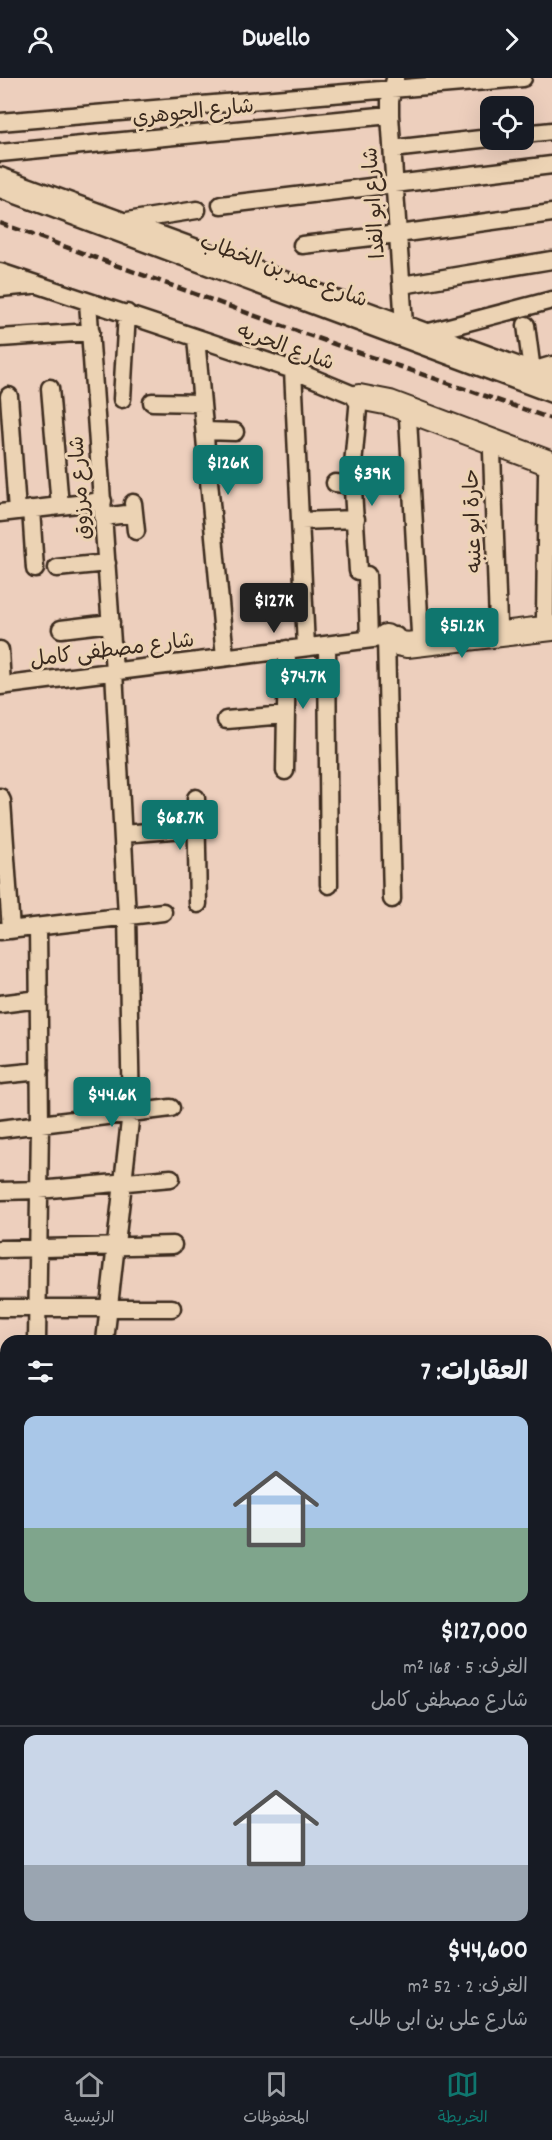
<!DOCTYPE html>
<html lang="ar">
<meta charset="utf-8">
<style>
body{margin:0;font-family:Dekko,"Playpen Sans Arabic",sans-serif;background:#20242c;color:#f1f3f6;direction:rtl;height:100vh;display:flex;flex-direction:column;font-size:22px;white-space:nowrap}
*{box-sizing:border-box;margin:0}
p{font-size:20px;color:#9ea1a6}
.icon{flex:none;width:33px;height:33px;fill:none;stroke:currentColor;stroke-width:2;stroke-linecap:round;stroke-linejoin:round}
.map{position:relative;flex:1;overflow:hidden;direction:ltr}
.drawer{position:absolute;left:0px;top:1257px;width:552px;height:722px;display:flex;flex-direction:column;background:#171b24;border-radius:18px 18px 0 0;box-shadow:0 6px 24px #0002;direction:rtl}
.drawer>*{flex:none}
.tools{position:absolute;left:480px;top:18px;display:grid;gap:12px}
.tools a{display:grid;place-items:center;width:54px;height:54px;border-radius:12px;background:#171b24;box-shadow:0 6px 24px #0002;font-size:30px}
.price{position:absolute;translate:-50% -51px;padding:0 14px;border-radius:6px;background:#0f766e;color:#fff;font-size:20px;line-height:39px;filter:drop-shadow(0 2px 3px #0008)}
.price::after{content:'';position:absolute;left:50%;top:36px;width:18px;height:14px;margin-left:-9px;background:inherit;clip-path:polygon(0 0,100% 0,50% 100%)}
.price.active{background:#222;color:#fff}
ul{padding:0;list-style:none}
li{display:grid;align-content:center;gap:12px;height:318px;padding:0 24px}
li+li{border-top:2px solid #363941}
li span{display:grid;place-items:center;height:186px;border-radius:12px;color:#555}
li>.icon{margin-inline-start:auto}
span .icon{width:108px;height:108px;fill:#fffc;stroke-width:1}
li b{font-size:26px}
h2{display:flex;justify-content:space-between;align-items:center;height:72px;padding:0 24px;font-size:26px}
header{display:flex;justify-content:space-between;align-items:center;height:78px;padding:0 24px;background:#171b24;font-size:27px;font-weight:800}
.tab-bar{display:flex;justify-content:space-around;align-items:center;height:84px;border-top:2px solid #363941;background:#171b24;font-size:16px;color:#9ea1a6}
.tab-bar a{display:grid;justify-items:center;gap:3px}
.tab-bar .active{color:#0f766e}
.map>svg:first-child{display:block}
</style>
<header><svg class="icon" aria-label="forward" viewBox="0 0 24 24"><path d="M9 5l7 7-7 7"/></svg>Dwello<svg class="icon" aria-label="person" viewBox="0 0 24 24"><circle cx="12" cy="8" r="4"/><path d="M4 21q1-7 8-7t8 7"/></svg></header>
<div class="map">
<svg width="552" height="1978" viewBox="0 0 552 1978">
<rect width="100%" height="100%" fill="#edcfbd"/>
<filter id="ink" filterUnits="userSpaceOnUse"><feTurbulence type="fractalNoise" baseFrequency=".0167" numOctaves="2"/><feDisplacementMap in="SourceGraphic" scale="12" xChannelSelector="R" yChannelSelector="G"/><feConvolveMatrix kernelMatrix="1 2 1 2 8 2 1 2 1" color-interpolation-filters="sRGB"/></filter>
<g filter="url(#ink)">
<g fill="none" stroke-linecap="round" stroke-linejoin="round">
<g stroke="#3b2a1e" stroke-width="21">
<path id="street" d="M 395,1 L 390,23 L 390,37 L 404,247
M 0,44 L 523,0
M 524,56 L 552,53
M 392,71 L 490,60
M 0,75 L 390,37
M 0,98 L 552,300
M 0,111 L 552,316
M 221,127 L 552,87
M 127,143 L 197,132
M 302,167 L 398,156 L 552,135
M 0,194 L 293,292 L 368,323
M 402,207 L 552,182
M 0,210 L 32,207
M 88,224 L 114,593 L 127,838 L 131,1034 L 105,1263
M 526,247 L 532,293 L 552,287
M 426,255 L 552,222
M 0,260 L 91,254
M 196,260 L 225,579
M 293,292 L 306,569
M 50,310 L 60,428
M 9,318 L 17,433
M 122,321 L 127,235
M 152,324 L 202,325
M 408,340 L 420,555
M 205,353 L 235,354
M 492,374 L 498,545
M 353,387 L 359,319
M 335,405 L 345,406 L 353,412 L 358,493
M 133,425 L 136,453
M 31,431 L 35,491
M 0,435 L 103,423
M 104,439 L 134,435
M 301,443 L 356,441
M 57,490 L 107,485
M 367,497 L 369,561
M 545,539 L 547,396
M 61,551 L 111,545
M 386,559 L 392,821
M 327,567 L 329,807
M 0,572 L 2,608
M 0,608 L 396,558
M 226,642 L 285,637
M 285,693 L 287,571
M 0,719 L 2,723 L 11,852
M 196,720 L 198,826
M 123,756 L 197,750
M 0,853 L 163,834
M 0,926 L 39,921
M 0,997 L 40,993
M 0,1051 L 171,1030
M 0,1113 L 39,1112 L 171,1100
M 0,1171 L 173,1167
M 0,1230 L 172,1230
M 37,1263 L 40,1046 L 38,849
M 0,1285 L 6,1285
M 0,1341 L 6,1342
M 0,1400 L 6,1400
M 0,1462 L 6,1463
M 0,1525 L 6,1527
M 0,1590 L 6,1594
M 546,1611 L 548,1608 L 551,1580
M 0,1652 L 6,1653
M 546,1755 L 552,1756
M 546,1848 L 552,1847"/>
</g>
<g stroke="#3b2a1e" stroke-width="28">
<path id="secondary" d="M 359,319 L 390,325 L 552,386
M 386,559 L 392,564 L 407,567 L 552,550"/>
</g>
<use href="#street" stroke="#ecd3b4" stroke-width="16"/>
<use href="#secondary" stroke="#ecd3b4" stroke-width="24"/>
<path stroke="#3b2a1e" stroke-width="4.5" stroke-dasharray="9 4.5" stroke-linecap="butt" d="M 0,145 L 305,256 L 552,341"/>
</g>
</g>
<g text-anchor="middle" stroke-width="6" stroke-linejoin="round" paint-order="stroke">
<g font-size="21" fill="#3b2a1e" stroke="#ecd3b4">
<text transform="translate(193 33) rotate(-6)" y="7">شارع الجوهري</text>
<text transform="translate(373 125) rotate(-94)" y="7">شارع ابو الفدا</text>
<text transform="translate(284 192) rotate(20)" y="7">شارع عمر بن الخطاب</text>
<text transform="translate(286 268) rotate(20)" y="7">شارع الحريه</text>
<text transform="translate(79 410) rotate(-94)" y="7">شارع مرزوق</text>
<text transform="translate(472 443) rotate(-92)" y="7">حارة ابو عنبه</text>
<text transform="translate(112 571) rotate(-7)" y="7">شارع مصطفى كامل</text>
</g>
</g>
</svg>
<div class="tools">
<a><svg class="icon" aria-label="locate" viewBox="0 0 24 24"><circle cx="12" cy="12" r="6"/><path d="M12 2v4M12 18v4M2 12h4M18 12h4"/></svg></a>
</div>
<b class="price" style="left:228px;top:418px">$126K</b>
<b class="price" style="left:372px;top:429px">$39K</b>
<b class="price active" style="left:274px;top:556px">$127K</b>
<b class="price" style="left:462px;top:581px">$51.2K</b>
<b class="price" style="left:303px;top:632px">$74.7K</b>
<b class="price" style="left:180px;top:773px">$68.7K</b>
<b class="price" style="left:112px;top:1050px">$44.6K</b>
<section class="drawer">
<h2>العقارات: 7<svg class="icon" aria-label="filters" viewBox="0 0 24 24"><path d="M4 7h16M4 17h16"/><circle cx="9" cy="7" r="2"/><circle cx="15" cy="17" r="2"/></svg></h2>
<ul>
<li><span style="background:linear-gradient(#a9c7e8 60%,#7fa58c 0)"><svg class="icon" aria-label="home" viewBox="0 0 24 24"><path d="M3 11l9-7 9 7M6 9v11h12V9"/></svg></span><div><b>$127,000</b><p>الغرف: 5 · 168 m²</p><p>شارع مصطفى كامل</p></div></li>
<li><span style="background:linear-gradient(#c9d6e8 70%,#9aa5b1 0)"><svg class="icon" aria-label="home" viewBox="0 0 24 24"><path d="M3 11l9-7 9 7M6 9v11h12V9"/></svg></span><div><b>$44,600</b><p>الغرف: 2 · 52 m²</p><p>شارع على بن ابى طالب</p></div></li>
</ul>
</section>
</div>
<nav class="tab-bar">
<a class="active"><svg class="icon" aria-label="map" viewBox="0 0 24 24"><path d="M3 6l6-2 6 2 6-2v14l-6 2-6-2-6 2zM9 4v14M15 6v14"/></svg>الخريطة</a>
<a><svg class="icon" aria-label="saved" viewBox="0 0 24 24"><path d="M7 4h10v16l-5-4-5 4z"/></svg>المحفوظات</a>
<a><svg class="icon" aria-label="home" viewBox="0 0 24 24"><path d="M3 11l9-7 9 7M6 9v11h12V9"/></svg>الرئيسية</a>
</nav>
